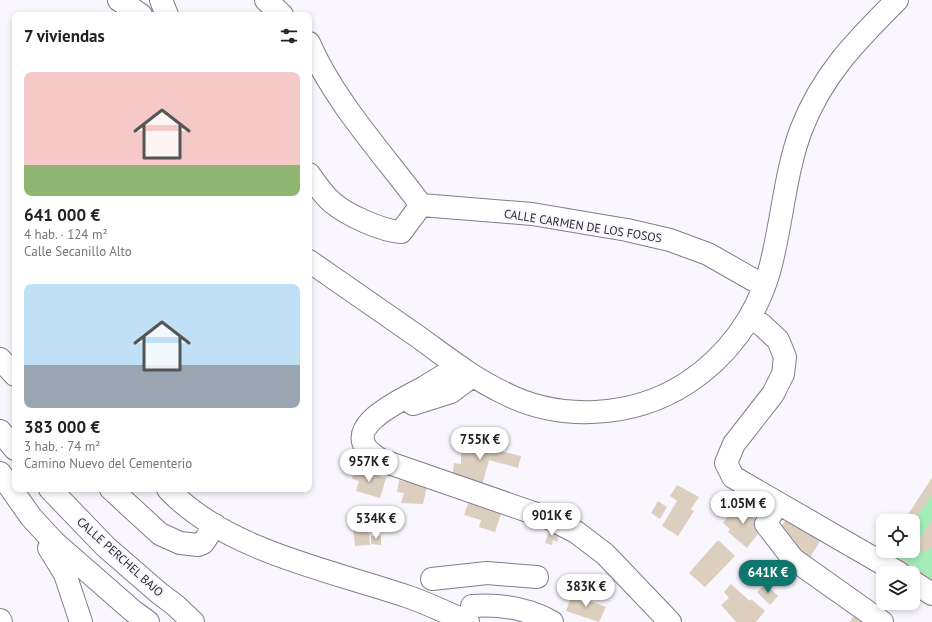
<!DOCTYPE html>
<html lang="es">
<meta charset="utf-8">
<style>
body{margin:0;font-family:"PT Sans",sans-serif;background:#f2f2f2;color:#222;height:100vh;display:flex;flex-direction:column;font-size:15px;white-space:nowrap}
*{box-sizing:border-box;margin:0}
p{font-size:13px;color:#767676}
.icon{flex:none;width:22px;height:22px;fill:none;stroke:currentColor;stroke-width:2;stroke-linecap:round;stroke-linejoin:round}
.map{position:relative;flex:1;overflow:hidden}
.sheet{position:absolute;left:12px;top:12px;width:300px;height:480px;display:flex;flex-direction:column;background:#fff;border-radius:8px;box-shadow:0 2px 6px #0003}
.sheet>*{flex:none}
.controls{position:absolute;left:876px;top:514px;display:grid;gap:8px}
.controls a{display:grid;place-items:center;width:44px;height:44px;border-radius:8px;background:#fff;box-shadow:0 2px 6px #0003;font-size:20px}
.price{position:absolute;translate:-50% -34px;padding:0 9px;border-radius:14px;background:#fff;color:#222;font-size:13px;line-height:26px;filter:drop-shadow(0 1px 2px #0008)}
.price::after{content:'';position:absolute;left:50%;top:24px;width:12px;height:9px;margin-left:-6px;background:inherit;clip-path:polygon(0 0,100% 0,50% 100%)}
.price.on{background:#0f766e;color:#fff}
ul{padding:0;list-style:none}
li{display:grid;align-content:center;gap:8px;height:212px;padding:0 12px}
li span{display:grid;place-items:center;height:124px;border-radius:8px;color:#555}
li>.icon{margin-inline-start:auto}
span .icon{width:72px;height:72px;fill:#fffc;stroke-width:1}
li b{font-size:17px}
h2{display:flex;justify-content:space-between;align-items:center;height:48px;padding:0 12px;font-size:17px}
.map>svg:first-child{display:block}
</style>
<div class="map">
<svg width="932" height="622" viewBox="0 0 932 622">
<rect width="100%" height="100%" fill="#f9f6fe"/>
<path fill="#a4edb8" d="M 932,478 L 932,587 L 881,554 L 883,551 L 913,551 L 913,521 L 904,521 Z"/>
<path fill="#ddcfbf" d="M 466,439 L 493,446 L 492,449 L 521,456 L 518,468 L 489,460 L 482,485 L 452,477 L 454,463 L 461,464 L 461,453 Z
M 355,469 L 386,478 L 380,498 L 356,491 L 359,481 L 352,479 Z
M 932,478 L 932,494 L 913,523 L 913,521 L 904,521 Z
M 399,480 L 427,487 L 423,504 L 401,503 L 404,493 L 397,492 Z
M 677,485 L 699,497 L 691,509 L 694,511 L 678,536 L 662,526 L 677,501 L 670,496 Z
M 469,501 L 503,508 L 495,532 L 479,527 L 481,520 L 464,515 Z
M 658,501 L 667,507 L 660,519 L 651,513 Z
M 740,501 L 750,508 L 747,513 L 764,526 L 747,548 L 728,532 L 730,529 L 723,523 Z
M 788,517 L 822,538 L 809,559 L 774,536 Z
M 932,520 L 932,546 L 927,553 L 915,546 Z
M 378,526 L 379,533 L 372,533 L 371,528 Z
M 368,527 L 370,545 L 355,546 L 353,528 Z
M 549,530 L 560,533 L 557,542 L 553,540 L 552,545 L 545,543 Z
M 371,536 L 381,536 L 381,545 L 371,544 Z
M 718,540 L 735,556 L 705,587 L 689,573 Z
M 902,559 L 932,579 L 932,587 L 899,565 Z
M 731,584 L 750,601 L 751,599 L 765,611 L 756,622 L 736,622 L 721,605 L 729,598 L 724,592 Z
M 765,584 L 778,596 L 770,605 L 757,592 Z
M 572,594 L 606,607 L 599,622 L 566,611 Z
M 855,614 L 867,622 L 850,622 Z"/>
<g fill="none" stroke-linecap="round" stroke-linejoin="round">
<g stroke="#837c8d" stroke-width="24">
<path id="minor" d="M 119,0 L 141,15
M 161,0 L 167,15
M 266,0 L 282,15
M 309,43 C 334,101 383,154 421,205 L 532,214 L 627,230 L 670,240 L 708,254 L 764,286
M 309,174 C 316,184 324,196 333,203 C 347,215 382,231 401,232 L 421,205
M 309,261 C 345,286 381,311 417,336 C 445,356 471,377 502,392 C 559,422 633,418 687,383 C 727,357 756,317 769,272 C 782,226 784,176 801,130 C 822,75 856,41 897,0
M 750,317 L 762,325 L 778,340 L 785,357 L 783,374 L 773,394 L 734,444 L 726,463 L 733,477 L 899,573
M 0,359 L 15,375
M 459,366 C 448,373 436,380 425,387 C 406,398 334,428 375,456 C 380,460 386,462 392,464 L 551,519 L 576,532 L 605,554 L 670,622
M 413,404 L 451,392 L 472,376
M 0,431 L 15,449
M 0,473 L 31,517 L 54,542 L 133,611 L 148,622
M 50,489 L 106,547 L 159,593 L 175,605 L 193,622
M 111,489 L 160,534 L 180,543 L 198,545 L 203,543 L 215,525
M 168,489 C 225,550 329,570 406,596 C 427,603 447,613 468,622
M 777,503 L 766,524 L 793,559 L 882,622
M 51,546 L 49,548 L 65,574 L 81,622
M 432,579 L 487,573 L 537,577
M 913,582 L 932,594
M 472,606 C 500,604 527,608 552,622
M 0,620 L 1,622"/>
</g>
<use href="#minor" stroke="#fff" stroke-width="22"/>
</g>
<g text-anchor="middle" stroke-width="4" stroke-linejoin="round" paint-order="stroke">
<g font-size="12" fill="#2c2930" stroke="#f9f6fe">
<text transform="translate(583 226) rotate(9)" y="4">CALLE CARMEN DE LOS FOSOS</text>
<text transform="translate(120 557) rotate(42)" y="4">CALLE PERCHEL BAJO</text>
</g>
</g>
</svg>
<div class="controls">
<a><svg class="icon" aria-label="locate" viewBox="0 0 24 24"><circle cx="12" cy="12" r="6"/><path d="M12 2v4M12 18v4M2 12h4M18 12h4"/></svg></a>
<a><svg class="icon" aria-label="layers" viewBox="0 0 24 24"><path d="M12 4l9 5-9 5-9-5zM3 14l9 5 9-5"/></svg></a>
</div>
<b class="price" style="left:480px;top:461px">755K €</b>
<b class="price" style="left:369px;top:483px">957K €</b>
<b class="price" style="left:743px;top:525px">1.05M €</b>
<b class="price" style="left:552px;top:537px">901K €</b>
<b class="price" style="left:376px;top:540px">534K €</b>
<b class="price on" style="left:768px;top:594px">641K €</b>
<b class="price" style="left:586px;top:608px">383K €</b>
<section class="sheet">
<h2>7 viviendas<svg class="icon" aria-label="filters" viewBox="0 0 24 24"><path d="M4 7h16M4 17h16"/><circle cx="9" cy="7" r="2"/><circle cx="15" cy="17" r="2"/></svg></h2>
<ul>
<li><span style="background:linear-gradient(#f6c9c9 75%,#8fb573 0)"><svg class="icon" aria-label="home" viewBox="0 0 24 24"><path d="M3 11l9-7 9 7M6 9v11h12V9"/></svg></span><div><b>641 000 €</b><p>4 hab. · 124 m²</p><p>Calle Secanillo Alto</p></div></li>
<li><span style="background:linear-gradient(#bfe0f5 65%,#9aa5b1 0)"><svg class="icon" aria-label="home" viewBox="0 0 24 24"><path d="M3 11l9-7 9 7M6 9v11h12V9"/></svg></span><div><b>383 000 €</b><p>3 hab. · 74 m²</p><p>Camino Nuevo del Cementerio</p></div></li>
</ul>
</section>
</div>
